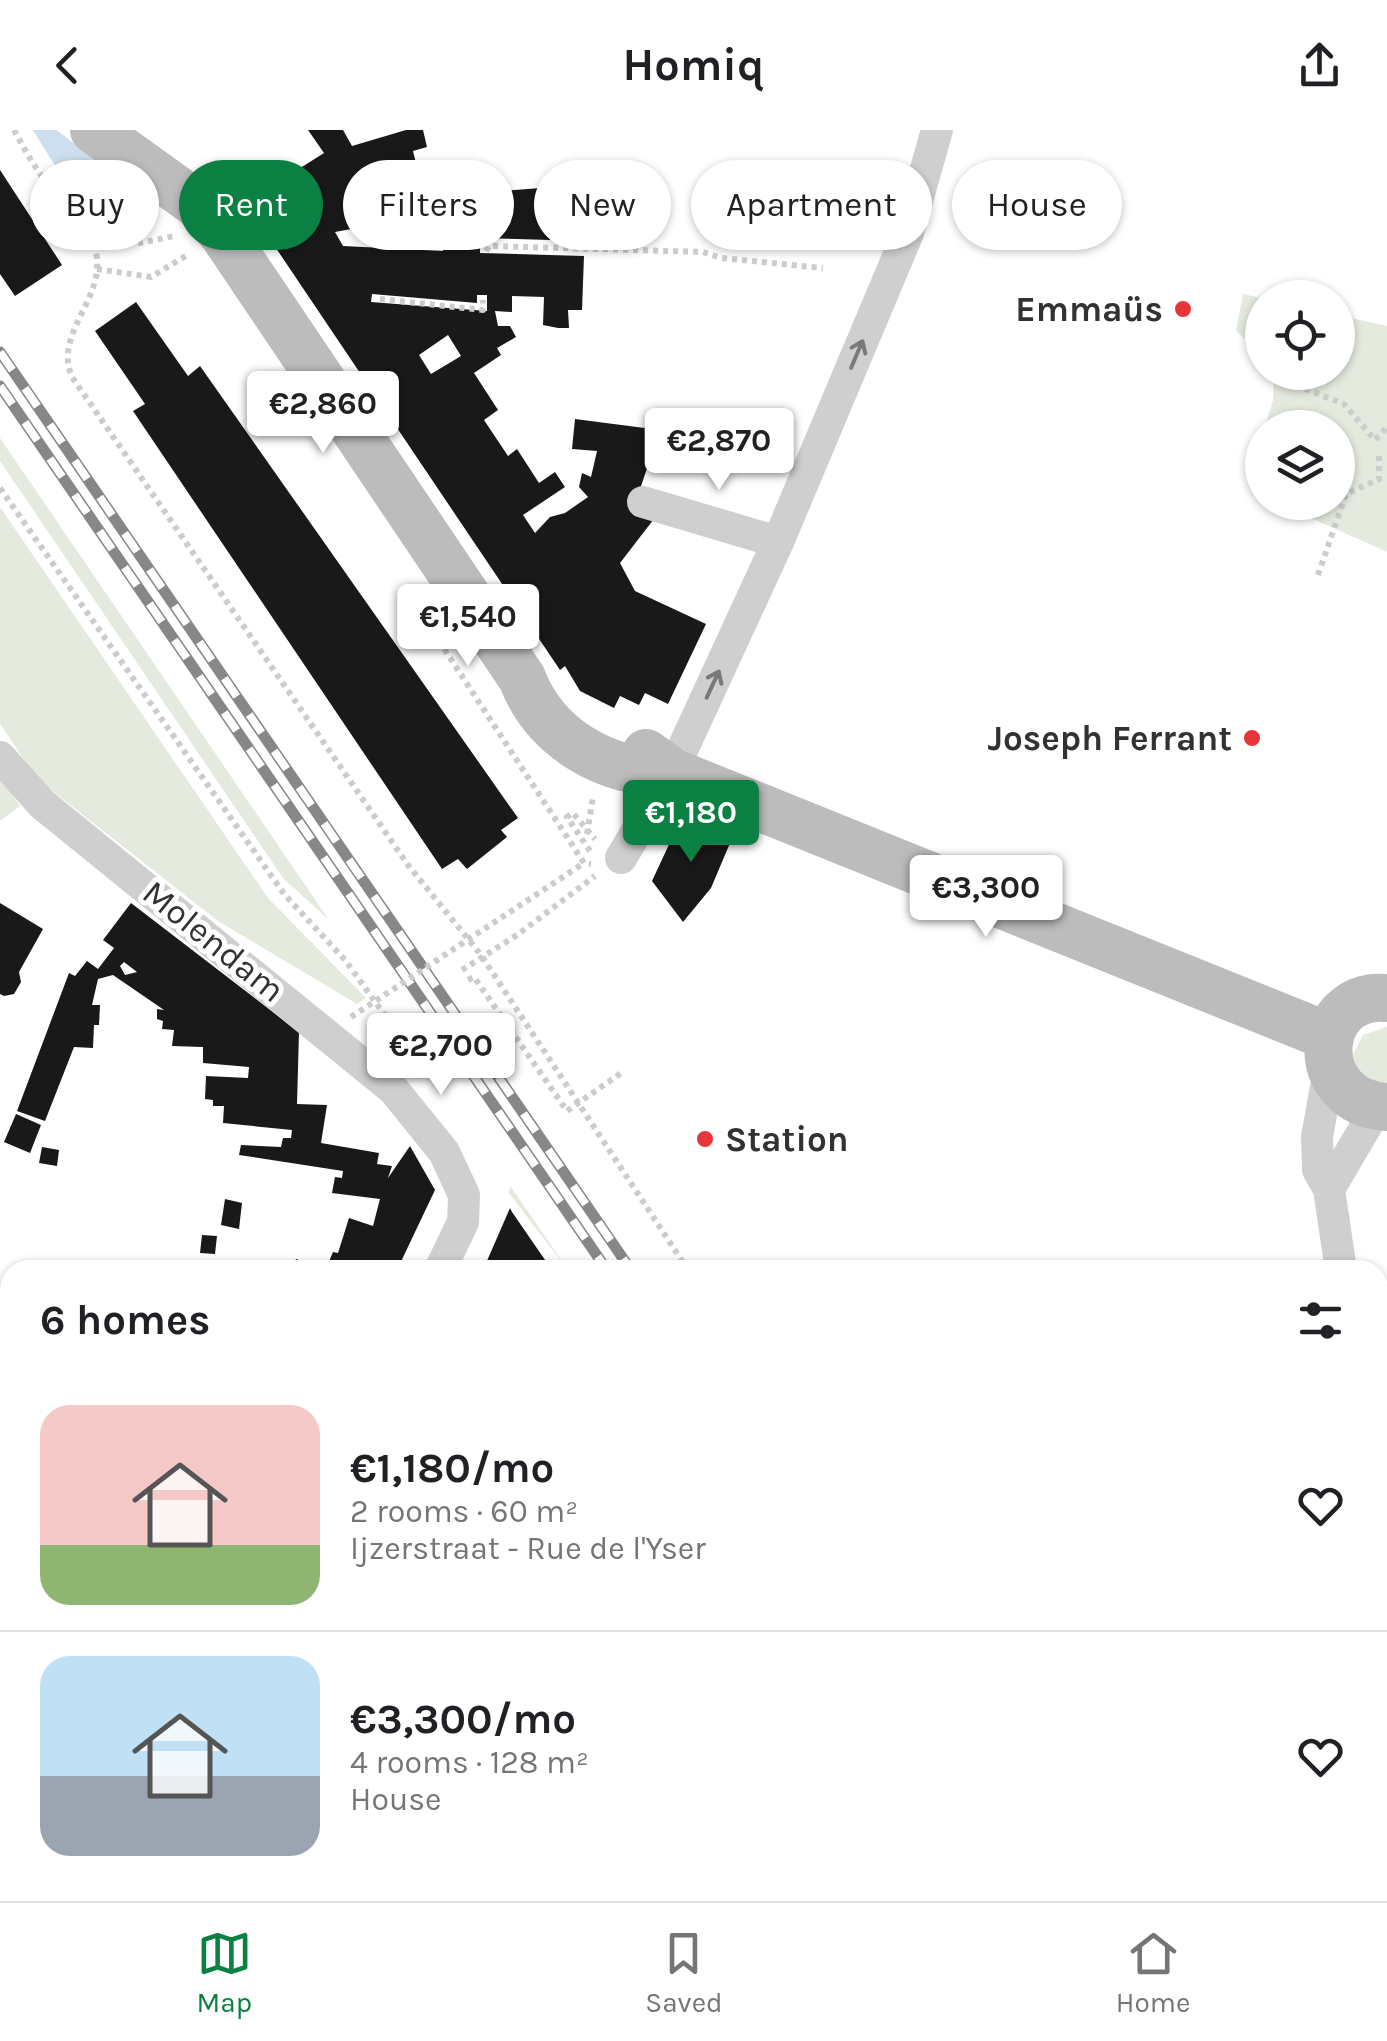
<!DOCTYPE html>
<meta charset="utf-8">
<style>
body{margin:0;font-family:Karla,sans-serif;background:#f6f6f6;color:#202124;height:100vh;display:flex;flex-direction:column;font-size:38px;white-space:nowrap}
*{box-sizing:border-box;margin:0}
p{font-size:32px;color:#757577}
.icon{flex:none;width:55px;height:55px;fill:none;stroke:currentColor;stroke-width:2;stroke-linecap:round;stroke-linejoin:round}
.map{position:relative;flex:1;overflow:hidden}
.panel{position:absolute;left:0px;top:1130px;width:1388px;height:642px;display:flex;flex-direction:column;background:#fff;border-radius:30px 30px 0 0;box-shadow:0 2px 8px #0004}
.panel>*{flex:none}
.guide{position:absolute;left:30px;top:30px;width:1328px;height:90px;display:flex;gap:20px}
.controls{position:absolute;left:1245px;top:150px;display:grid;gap:20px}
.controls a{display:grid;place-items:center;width:110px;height:110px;border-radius:50%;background:#fff;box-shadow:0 2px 8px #0004;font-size:50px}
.price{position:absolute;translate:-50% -85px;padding:0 22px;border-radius:10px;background:#fff;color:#222;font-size:32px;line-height:65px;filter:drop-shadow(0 2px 5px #0008)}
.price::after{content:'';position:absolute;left:50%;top:60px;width:30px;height:22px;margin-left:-15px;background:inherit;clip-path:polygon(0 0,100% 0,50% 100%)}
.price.selected{background:#0b8043;color:#fff}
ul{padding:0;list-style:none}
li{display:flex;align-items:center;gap:30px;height:250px;padding:0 40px}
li+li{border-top:2px solid #e0e0e0}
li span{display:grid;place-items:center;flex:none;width:280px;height:200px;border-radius:30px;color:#555}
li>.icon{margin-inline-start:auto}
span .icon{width:120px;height:120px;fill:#fffc;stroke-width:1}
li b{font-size:42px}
h2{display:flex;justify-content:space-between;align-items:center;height:120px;padding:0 40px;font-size:42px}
.chip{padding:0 35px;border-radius:45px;background:#fff;box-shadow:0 2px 8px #0004;font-size:35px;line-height:90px}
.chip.selected{background:#0b8043;color:#fff}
header{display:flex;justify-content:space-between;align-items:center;height:130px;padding:0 40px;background:#fff;font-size:45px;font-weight:700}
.tabs{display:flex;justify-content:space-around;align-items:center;height:140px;border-top:2px solid #e0e0e0;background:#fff;font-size:28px;color:#757577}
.tabs a{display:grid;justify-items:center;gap:5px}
.tabs .selected{color:#0b8043}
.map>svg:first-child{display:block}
</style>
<header><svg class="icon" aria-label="back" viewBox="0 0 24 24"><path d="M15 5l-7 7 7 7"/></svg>Homiq<svg class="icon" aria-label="share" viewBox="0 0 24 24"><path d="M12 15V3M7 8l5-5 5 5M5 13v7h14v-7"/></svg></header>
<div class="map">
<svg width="1387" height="1771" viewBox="0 0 1387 1771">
<rect width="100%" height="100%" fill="#fff"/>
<path fill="#e4ebde" d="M 1243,164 L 1262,168 L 1262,223 L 1236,201 Z
M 1338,185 L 1387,196 L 1387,422 L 1291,379 L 1294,373 L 1338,372 L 1338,298 L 1265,297 L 1273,270 L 1274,243 L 1338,242 Z
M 0,308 L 329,790 L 283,748 L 0,331 Z
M 0,377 L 268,768 L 366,868 L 357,874 L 218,791 L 37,649 L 0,594 Z
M 0,647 L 20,676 L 0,691 Z
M 1387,897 L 1387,960 L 1357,945 L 1353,924 L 1363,905 Z
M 511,1057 L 568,1140 L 508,1062 Z
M 636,1762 L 747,1762 L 747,1763 L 741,1771 L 630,1771 Z
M 956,1763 L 1024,1763 L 1030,1771 L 963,1771 Z"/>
<path fill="#cddfee" d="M 33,0 L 56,0 L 132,56 L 135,69 L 129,81 L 112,89 C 77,77 51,29 33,0 Z"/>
<path fill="#191919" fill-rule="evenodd" d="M 308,0 L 343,0 L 352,16 L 406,0 L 423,0 L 427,17 L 413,21 L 417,37 L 449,33 L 458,65 L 492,56 L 502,55 L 503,61 L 554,57 L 550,110 L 480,108 L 480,123 L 584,126 L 582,180 L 568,180 L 569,198 L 558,198 L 543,195 L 544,167 L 512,166 L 512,182 L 495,181 L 498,196 L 510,196 L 516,207 L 497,218 L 501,225 L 474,243 L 498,280 L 484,290 L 508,326 L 517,319 L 539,353 L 555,342 L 565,357 L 523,385 L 535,403 L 550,387 L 565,383 L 588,367 L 579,357 L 582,343 L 591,347 L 597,321 L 572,319 L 575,289 L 660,300 L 639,362 L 657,385 L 620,433 L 635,461 L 706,494 L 668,574 L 645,563 L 639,575 L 620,566 L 614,578 L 580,561 L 565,536 L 560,540 L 251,81 L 253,68 L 324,23 ZM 446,67 L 443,121 L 343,116 L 335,102 L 378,94 L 379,105 L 398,103 L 397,93 L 426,89 L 424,71 ZM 372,164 L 477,173 L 477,165 L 487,165 L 487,181 L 371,172 ZM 448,205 L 461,226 L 431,244 L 419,225 Z
M 0,40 L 62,135 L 15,166 L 0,144 Z
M 136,172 L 188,246 L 200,236 L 518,688 L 501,700 L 507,707 L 467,739 L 458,729 L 442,739 L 133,281 L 145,274 L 95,201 Z
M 692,687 L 733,706 L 711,758 L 683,792 L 652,751 L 679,693 Z
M 0,773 L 43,799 L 19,842 L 21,852 L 14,864 L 4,866 L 0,864 Z
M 131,773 L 299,902 L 297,974 L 327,975 L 321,1013 L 379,1023 L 377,1034 L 392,1036 L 388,1048 L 410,1016 L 435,1060 L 397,1140 L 331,1140 L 328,1134 L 333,1122 L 338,1123 L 349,1088 L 373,1096 L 380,1069 L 332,1063 L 335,1047 L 342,1048 L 343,1041 L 239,1025 L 241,1015 L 281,1017 L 283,1008 L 291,1008 L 292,1000 L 223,993 L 224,976 L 213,976 L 213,970 L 205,969 L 206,946 L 248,948 L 249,937 L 203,933 L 203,917 L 172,916 L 174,900 L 162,899 L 163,891 L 157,889 L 157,879 L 164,880 L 113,845 L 98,849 L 92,875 L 100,875 L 99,895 L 94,895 L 93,918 L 74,917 L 45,991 L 17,981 L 69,843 L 75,846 L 87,831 L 98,839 L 114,818 L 103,810 ZM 124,832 L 137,842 L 125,845 L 120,836 Z
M 16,984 L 41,995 L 30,1023 L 4,1012 Z
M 42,1017 L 59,1020 L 57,1036 L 39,1033 Z
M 225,1069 L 242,1073 L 239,1099 L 221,1095 Z
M 510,1078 L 512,1082 L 552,1140 L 483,1140 Z
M 202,1105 L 217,1106 L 215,1124 L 200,1123 Z
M 296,1129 L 316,1136 L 324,1140 L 272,1140 L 275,1132 L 292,1139 Z
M 0,1211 L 10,1213 L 10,1246 L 0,1244 Z
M 0,1379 L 10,1379 L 10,1427 L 3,1427 L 0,1421 Z
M 0,1447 L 6,1448 L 6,1458 L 10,1458 L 10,1597 L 0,1592 Z
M 100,1762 L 207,1762 L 203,1771 L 94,1771 Z
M 314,1762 L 352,1762 L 365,1771 L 327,1771 Z
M 563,1762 L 599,1762 L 593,1771 L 576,1771 Z"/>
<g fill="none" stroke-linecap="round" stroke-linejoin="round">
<path stroke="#ccc" stroke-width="6" stroke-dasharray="5 5" stroke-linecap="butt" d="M 14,0 C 24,18 34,37 47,53 C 64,75 91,94 96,122 C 106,169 53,203 72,247 L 408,735 L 481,825 L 688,1140
M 90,101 L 135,114 L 174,106
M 486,121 L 489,116 L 703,122 L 721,128 L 823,138
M 97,139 L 151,147 L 189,124
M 380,169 L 483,180 L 483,170
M 1277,248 L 1344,274 L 1375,310 L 1387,297
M 0,358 L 284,764 L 345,830 L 423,938
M 1318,445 L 1346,364 L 1379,349 L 1379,323
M 447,505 L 439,511 L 584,733 L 591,734
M 587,704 L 593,667
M 590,721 L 567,687 L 573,683 L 595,709
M 462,840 L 517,805 L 595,746
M 468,850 L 474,847 L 567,981 L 624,941
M 1119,1762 L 1125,1771"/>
<path stroke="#cfcfcf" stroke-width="32" d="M 643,372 L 778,412
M 0,627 L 42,674 L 393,959 L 444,1022 L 464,1065 L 463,1092 L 440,1140
M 621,728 L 672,642 L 778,412 L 908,103 L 937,0
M 1329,940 L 1317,1007 L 1318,1040 L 1329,1059 L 1341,1140
M 1329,1059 L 1378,976
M 0,1345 L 10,1346
M 1378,1388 L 1387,1453
M 421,1762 L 433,1771
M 239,1771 L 244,1762"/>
<path stroke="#bcbcbc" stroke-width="48" d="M 94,0 L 197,74 L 223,104 L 522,548 C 545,609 608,645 672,642
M 646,623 L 672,642 L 1330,907
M 1387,868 C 1313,861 1305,972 1387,977"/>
<g stroke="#878787" stroke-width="11">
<path id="rail" d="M 0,222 L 631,1140
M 0,256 L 607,1140
M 1056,1762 L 1062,1771"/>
</g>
<use href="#rail" stroke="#fff" stroke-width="8" stroke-dasharray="22" stroke-linecap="butt"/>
<path stroke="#ccc" stroke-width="6" stroke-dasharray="5 5" stroke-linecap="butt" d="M 351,887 L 584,733"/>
</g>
<defs><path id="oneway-shaft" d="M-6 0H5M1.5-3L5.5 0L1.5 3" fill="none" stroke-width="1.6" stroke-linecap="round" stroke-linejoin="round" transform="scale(2.5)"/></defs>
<g stroke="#797979">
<use href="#oneway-shaft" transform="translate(857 224) rotate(-67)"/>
<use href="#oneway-shaft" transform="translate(713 554) rotate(-65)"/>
</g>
<g fill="#e83539" stroke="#fff" stroke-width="4">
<circle cx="1183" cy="179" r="10"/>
<circle cx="1252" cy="608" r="10"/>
<circle cx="705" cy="1009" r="10"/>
</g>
<g text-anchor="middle" stroke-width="10" stroke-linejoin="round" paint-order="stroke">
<g font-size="35" font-weight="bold" fill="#323232" stroke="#fff" text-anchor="end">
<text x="1163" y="191">Emmaüs</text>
<text x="1232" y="620">Joseph Ferrant</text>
<text x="725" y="1021" text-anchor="start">Station</text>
</g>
<g font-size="35" fill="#323232" stroke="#fff">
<text transform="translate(214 811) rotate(39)" y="12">Molendam</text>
</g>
</g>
</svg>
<div class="controls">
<a><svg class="icon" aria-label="locate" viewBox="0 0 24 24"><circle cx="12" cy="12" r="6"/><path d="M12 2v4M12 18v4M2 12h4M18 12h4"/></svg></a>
<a><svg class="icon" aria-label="layers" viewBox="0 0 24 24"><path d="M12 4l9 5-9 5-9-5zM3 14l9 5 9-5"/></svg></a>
</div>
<b class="price" style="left:323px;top:326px">€2,860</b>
<b class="price" style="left:719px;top:363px">€2,870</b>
<b class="price" style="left:468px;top:539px">€1,540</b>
<b class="price selected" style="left:691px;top:735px">€1,180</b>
<b class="price" style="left:986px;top:810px">€3,300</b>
<b class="price" style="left:441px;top:968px">€2,700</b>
<div class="guide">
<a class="chip">Buy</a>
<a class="chip selected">Rent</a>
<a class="chip">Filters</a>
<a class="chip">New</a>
<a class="chip">Apartment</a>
<a class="chip">House</a>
</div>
<section class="panel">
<h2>6 homes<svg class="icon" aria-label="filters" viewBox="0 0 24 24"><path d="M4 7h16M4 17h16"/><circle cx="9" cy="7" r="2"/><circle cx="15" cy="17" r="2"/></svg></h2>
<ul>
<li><span style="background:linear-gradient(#f6c9c9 70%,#8fb573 0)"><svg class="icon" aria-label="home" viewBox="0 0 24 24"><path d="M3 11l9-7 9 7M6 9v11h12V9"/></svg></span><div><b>€1,180/mo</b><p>2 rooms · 60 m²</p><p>Ijzerstraat - Rue de l'Yser</p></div><svg class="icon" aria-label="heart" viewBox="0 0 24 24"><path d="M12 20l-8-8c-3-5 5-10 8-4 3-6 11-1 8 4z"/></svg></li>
<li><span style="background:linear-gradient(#bfe0f5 60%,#9aa5b1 0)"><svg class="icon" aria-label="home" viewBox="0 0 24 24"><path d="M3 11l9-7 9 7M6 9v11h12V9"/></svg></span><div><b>€3,300/mo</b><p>4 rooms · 128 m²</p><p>House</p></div><svg class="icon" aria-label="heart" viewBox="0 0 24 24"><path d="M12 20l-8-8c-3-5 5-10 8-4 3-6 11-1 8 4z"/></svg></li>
</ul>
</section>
</div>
<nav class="tabs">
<a class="selected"><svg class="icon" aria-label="map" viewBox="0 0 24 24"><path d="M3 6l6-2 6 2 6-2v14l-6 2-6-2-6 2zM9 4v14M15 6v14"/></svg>Map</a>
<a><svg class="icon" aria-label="saved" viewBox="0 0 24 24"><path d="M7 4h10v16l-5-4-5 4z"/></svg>Saved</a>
<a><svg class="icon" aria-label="home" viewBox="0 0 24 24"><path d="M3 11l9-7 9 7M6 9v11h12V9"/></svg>Home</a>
</nav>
